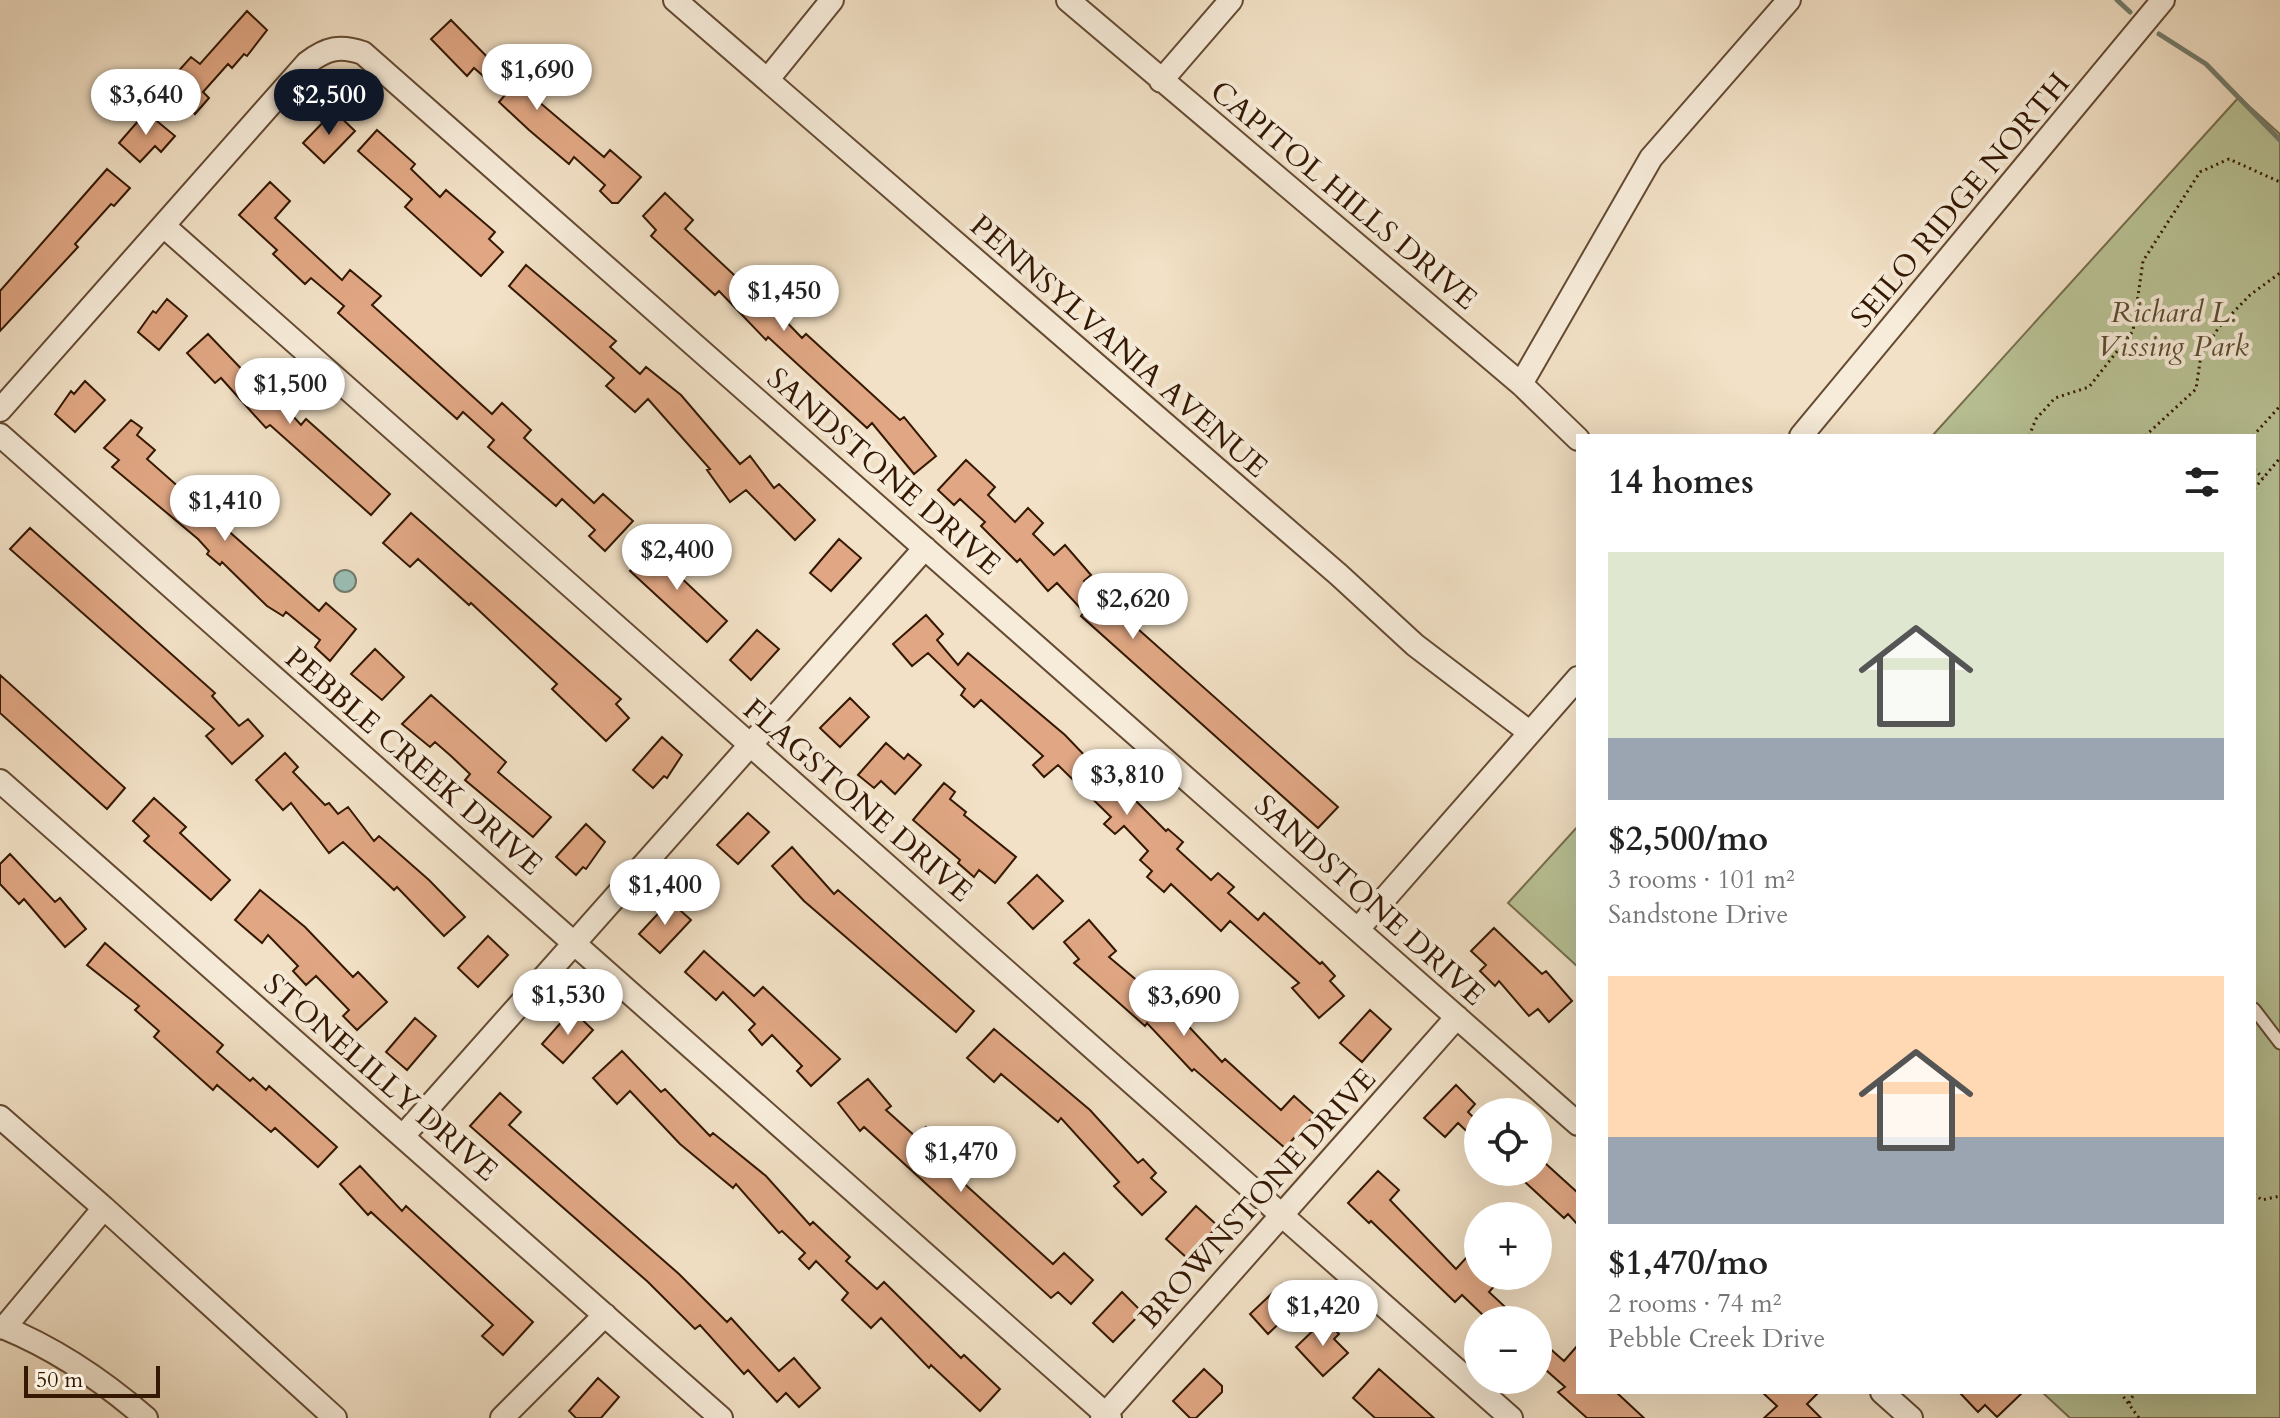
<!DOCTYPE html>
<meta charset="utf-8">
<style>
body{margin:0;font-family:Cardo,serif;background:#f2f2f2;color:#222;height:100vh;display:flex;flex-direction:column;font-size:30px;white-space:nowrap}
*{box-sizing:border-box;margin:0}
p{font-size:26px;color:#767676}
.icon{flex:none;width:44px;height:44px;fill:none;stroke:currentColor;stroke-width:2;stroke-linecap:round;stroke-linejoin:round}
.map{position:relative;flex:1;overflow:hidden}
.side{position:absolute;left:1576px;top:434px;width:680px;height:960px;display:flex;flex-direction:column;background:#fff;border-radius:0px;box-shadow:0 8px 32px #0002}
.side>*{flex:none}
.controls{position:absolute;left:1464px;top:1098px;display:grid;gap:16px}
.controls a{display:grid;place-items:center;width:88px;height:88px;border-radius:50%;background:#fff;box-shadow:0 8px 32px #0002;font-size:40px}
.scale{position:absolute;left:24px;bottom:20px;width:136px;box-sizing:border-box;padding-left:8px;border:4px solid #341802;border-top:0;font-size:22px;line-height:28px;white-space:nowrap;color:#341802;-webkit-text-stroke:6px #f7ecda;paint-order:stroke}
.price{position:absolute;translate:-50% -68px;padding:0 18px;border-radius:28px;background:#fff;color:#222;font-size:26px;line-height:52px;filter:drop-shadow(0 2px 4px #0008)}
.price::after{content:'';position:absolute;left:50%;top:48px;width:24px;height:18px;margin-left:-12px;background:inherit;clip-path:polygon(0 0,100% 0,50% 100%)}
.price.current{background:#111827;color:#fff}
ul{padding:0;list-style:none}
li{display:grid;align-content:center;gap:16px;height:424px;padding:0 32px}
li span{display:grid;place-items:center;height:248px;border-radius:0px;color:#555}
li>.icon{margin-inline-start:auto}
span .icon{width:144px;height:144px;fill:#fffc;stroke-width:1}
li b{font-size:34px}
h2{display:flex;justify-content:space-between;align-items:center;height:96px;padding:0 32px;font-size:34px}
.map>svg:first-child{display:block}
</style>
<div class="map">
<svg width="2280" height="1418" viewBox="0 0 2280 1418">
<rect width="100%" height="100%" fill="#f2e1c6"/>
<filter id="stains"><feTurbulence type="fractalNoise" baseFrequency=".0025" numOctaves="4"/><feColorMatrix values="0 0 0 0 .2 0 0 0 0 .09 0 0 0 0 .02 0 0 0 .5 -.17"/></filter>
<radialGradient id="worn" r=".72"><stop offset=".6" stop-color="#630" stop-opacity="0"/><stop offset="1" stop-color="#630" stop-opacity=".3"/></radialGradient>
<path fill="#b9c396" stroke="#766e4c" stroke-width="2" d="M 2239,97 L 2280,134 L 2280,1418 L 2070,1418 L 2042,1392 L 2254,1392 L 2254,436 L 1932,436 Z
M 1578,826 L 1578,967 L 1508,903 Z"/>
<path fill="#9bbeb5" stroke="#727c6d" stroke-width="2" d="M334 581a11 11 0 1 1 22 0a11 11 0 1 1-22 0Z"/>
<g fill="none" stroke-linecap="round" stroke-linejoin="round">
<path stroke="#727c6d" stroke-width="5" d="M 2117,0 L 2130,12
M 2159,34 L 2206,64 L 2280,140"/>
</g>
<path fill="#e1a784" stroke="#341802" stroke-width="2" d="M 247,11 L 267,30 L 247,56 L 244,54 L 232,68 L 228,64 L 203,92 L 209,98 L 195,114 L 165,86 L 191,57 L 200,64 Z
M 451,20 L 500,70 L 511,58 L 542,85 L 532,96 L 604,157 L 610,150 L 641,177 L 618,203 L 612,203 L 600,191 L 605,185 L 574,157 L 569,164 L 529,130 L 499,102 L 505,95 L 474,68 L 467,76 L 431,39 Z
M 334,111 L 355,131 L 324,163 L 303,143 Z
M 146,112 L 175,136 L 161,152 L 155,146 L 140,162 L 119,143 Z
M 377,130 L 415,164 L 411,169 L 440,197 L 446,190 L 495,232 L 489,239 L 503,252 L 481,276 L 405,207 L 412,199 L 358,151 Z
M 107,169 L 130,188 L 114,206 L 111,204 L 75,244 L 78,247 L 0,331 L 0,291 Z
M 270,182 L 290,201 L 275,218 L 342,280 L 350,270 L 381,296 L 372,305 L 492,414 L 502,403 L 531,430 L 524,438 L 594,503 L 603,494 L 633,521 L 605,551 L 589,536 L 595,530 L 562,499 L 556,506 L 488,447 L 494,440 L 463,412 L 457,419 L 338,313 L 344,306 L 311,278 L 305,284 L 273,254 L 277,250 L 239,215 Z
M 665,193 L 693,220 L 685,229 L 748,288 L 751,285 L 802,338 L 806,334 L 900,420 L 904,417 L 936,456 L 914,474 L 872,423 L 867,428 L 768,337 L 766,340 L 719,291 L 715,295 L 651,236 L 656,230 L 643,216 Z
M 526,265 L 616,341 L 610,347 L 640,374 L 646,367 L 681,395 L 740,464 L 750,456 L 774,488 L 779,484 L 815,520 L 795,540 L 746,490 L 730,502 L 707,470 L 710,469 L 648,399 L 635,412 L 606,386 L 614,378 L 509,286 Z
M 167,299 L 187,316 L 159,350 L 138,332 L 153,311 L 156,313 Z
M 208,334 L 250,378 L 255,374 L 301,425 L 306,419 L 390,494 L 371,515 L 270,425 L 266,428 L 221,378 L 215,383 L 187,353 Z
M 85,381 L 105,400 L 75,432 L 55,414 L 71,391 L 74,394 Z
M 131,420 L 142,428 L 137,435 L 155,450 L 147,459 L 319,611 L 326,603 L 356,629 L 330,661 L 315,647 L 320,640 L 286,612 L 283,616 L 267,606 L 222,562 L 220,565 L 207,554 L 209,551 L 198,539 L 112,467 L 119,460 L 104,448 Z
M 966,460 L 995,487 L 988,495 L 1015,522 L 1028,508 L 1043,523 L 1033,534 L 1054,555 L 1065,545 L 1091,575 L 1084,581 L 1338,807 L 1318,828 L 1081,616 L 1084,612 L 1057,583 L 1048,591 L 1020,559 L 1017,562 L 981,526 L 985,522 L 960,499 L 954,505 L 938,490 Z
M 411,513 L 621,699 L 616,704 L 629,718 L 606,741 L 552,689 L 557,684 L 471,603 L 469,605 L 418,559 L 410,567 L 383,543 Z
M 30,528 L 215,693 L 212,696 L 239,726 L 248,719 L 263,736 L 232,764 L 206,736 L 214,729 L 10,549 Z
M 839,539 L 861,558 L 831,591 L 810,573 Z
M 658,542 L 684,566 L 677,574 L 727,621 L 707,642 L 630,571 Z
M 926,615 L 943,634 L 937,640 L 958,665 L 968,653 L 1065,735 L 1112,784 L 1116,781 L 1166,831 L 1168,829 L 1183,842 L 1177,849 L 1211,880 L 1218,873 L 1234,887 L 1228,893 L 1258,920 L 1264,913 L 1320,964 L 1322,962 L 1335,976 L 1330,981 L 1344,996 L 1319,1018 L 1292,988 L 1299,983 L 1230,921 L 1221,931 L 1171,884 L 1164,892 L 1147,877 L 1152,871 L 1140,860 L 1148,851 L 1124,826 L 1115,834 L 1104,824 L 1111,817 L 1058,765 L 1044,777 L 1033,765 L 1043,756 L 981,700 L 974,707 L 961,695 L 965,689 L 928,653 L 912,666 L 893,644 Z
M 757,630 L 779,649 L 751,680 L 730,660 Z
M 375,649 L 404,677 L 382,700 L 351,674 Z
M 0,675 L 125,788 L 107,809 L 0,713 Z
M 431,695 L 506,762 L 498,772 L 551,817 L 533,837 L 465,780 L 470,774 L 451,756 L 435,742 L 430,747 L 402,724 Z
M 850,698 L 869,717 L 840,747 L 820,728 Z
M 662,737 L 682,755 L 667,778 L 664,776 L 653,788 L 633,770 Z
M 886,743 L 904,759 L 908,754 L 921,765 L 895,794 L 881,781 L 874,788 L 858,775 Z
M 285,753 L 298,767 L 293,772 L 325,805 L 329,803 L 338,814 L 348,807 L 374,841 L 379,836 L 429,880 L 465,917 L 444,936 L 397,887 L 394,890 L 343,842 L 329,853 L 291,803 L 283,810 L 256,780 Z
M 944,783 L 955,792 L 950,799 L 966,812 L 964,815 L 1016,857 L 995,883 L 979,870 L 974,877 L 958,863 L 960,860 L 913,820 Z
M 154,798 L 186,827 L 180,833 L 230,880 L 211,900 L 144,841 L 149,836 L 133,821 Z
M 748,813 L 769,832 L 738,864 L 717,845 Z
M 586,824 L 605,842 L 586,869 L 583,867 L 576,875 L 556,857 Z
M 792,847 L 834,894 L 838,890 L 974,1011 L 956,1032 L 804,901 L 772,866 Z
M 10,854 L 55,902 L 60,898 L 86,929 L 65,947 L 24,899 L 19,904 L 0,884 L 0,864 Z
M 1037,875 L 1063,901 L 1033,929 L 1008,903 Z
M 260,890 L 305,927 L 353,977 L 358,972 L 387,1002 L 357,1030 L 343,1016 L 349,1010 L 316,976 L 306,985 L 293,971 L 298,966 L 268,935 L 262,943 L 235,920 Z
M 670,901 L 691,920 L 660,953 L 639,934 Z
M 1089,920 L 1116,951 L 1109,957 L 1177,1014 L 1222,1062 L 1225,1059 L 1281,1110 L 1294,1096 L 1315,1115 L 1285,1148 L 1194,1069 L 1192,1071 L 1147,1023 L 1145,1026 L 1074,963 L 1079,959 L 1064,942 Z
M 1494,928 L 1542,974 L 1546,971 L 1572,1001 L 1549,1022 L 1538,1009 L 1529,1016 L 1499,981 L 1495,986 L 1480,971 L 1486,965 L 1471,951 Z
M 488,936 L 508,955 L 478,987 L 458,968 Z
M 105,943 L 223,1045 L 217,1052 L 250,1081 L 253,1078 L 266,1090 L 269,1086 L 337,1147 L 318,1167 L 275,1128 L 271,1132 L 217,1085 L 213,1090 L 154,1037 L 159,1031 L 135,1010 L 139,1006 L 87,965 Z
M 704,951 L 754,996 L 763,987 L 840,1059 L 811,1086 L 797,1071 L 802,1066 L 772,1035 L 762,1045 L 749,1030 L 755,1024 L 723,992 L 716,1000 L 685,972 Z
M 572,1010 L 593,1030 L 563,1063 L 542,1044 Z
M 1370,1010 L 1391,1029 L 1362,1062 L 1340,1043 Z
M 415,1018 L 436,1036 L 407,1070 L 386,1052 Z
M 994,1029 L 1090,1110 L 1138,1163 L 1143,1159 L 1156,1173 L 1151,1178 L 1166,1192 L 1142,1215 L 1114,1186 L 1119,1182 L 1061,1118 L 1058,1122 L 1001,1074 L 994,1082 L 967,1058 Z
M 622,1051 L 661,1092 L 665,1089 L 710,1136 L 713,1133 L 766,1176 L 810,1225 L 813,1222 L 850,1257 L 846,1261 L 877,1289 L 884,1282 L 961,1358 L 964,1355 L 1000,1389 L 980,1411 L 931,1365 L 929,1368 L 881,1318 L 871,1328 L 842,1300 L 848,1293 L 816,1261 L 809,1269 L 799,1259 L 805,1253 L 782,1231 L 779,1233 L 736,1184 L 733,1188 L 680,1144 L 630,1091 L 617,1104 L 593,1078 Z
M 868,1079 L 891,1106 L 886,1110 L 916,1137 L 926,1127 L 940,1140 L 931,1150 L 936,1158 L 1053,1264 L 1064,1253 L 1093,1280 L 1071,1304 L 1058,1292 L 1051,1298 L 864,1127 L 860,1131 L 838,1103 Z
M 1456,1085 L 1475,1104 L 1468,1112 L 1478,1122 L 1478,1142 L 1458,1123 L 1445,1137 L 1424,1118 Z
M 500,1093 L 521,1112 L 509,1125 L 679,1274 L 727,1322 L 731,1318 L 779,1371 L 794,1358 L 820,1388 L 799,1407 L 786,1393 L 777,1402 L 748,1370 L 744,1374 L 700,1325 L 695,1329 L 648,1282 L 470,1126 Z
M 1545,1163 L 1578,1193 L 1578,1225 L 1568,1214 L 1564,1218 L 1514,1172 L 1538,1172 Z
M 360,1166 L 402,1211 L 406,1206 L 533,1322 L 503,1355 L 482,1336 L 493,1325 L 371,1212 L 368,1215 L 340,1184 Z
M 1378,1171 L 1399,1190 L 1390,1200 L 1456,1269 L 1467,1257 L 1478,1267 L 1478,1276 L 1488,1276 L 1496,1284 L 1489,1292 L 1519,1320 L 1488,1320 L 1462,1295 L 1455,1302 L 1371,1221 L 1369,1223 L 1348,1203 Z
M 1196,1206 L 1218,1226 L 1187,1258 L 1166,1239 Z
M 1282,1284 L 1300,1303 L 1268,1334 L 1250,1314 Z
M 1122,1292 L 1142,1312 L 1113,1342 L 1093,1323 Z
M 1325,1319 L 1339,1334 L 1334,1339 L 1348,1353 L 1323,1376 L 1296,1347 Z
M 1538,1338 L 1564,1361 L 1578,1345 L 1578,1392 L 1616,1392 L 1644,1418 L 1587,1418 L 1558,1392 L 1565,1387 L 1538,1363 Z
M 1204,1369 L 1222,1386 L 1222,1392 L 1196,1418 L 1190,1418 L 1173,1401 Z
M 1379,1369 L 1434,1418 L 1375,1418 L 1353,1398 Z
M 598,1378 L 619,1397 L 601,1418 L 576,1418 L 569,1411 Z
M 1762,1392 L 1819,1392 L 1807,1404 L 1821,1418 L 1764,1418 L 1777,1406 Z
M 1959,1392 L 2023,1392 L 1997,1417 L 1985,1405 L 1978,1412 Z"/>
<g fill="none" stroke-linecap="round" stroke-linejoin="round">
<g stroke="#644a33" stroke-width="15">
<path id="lane" d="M 2254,1009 L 2280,1043"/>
</g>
<g stroke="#644a33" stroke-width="26">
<path id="street" d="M 675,0 L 1339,575 L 1415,645 L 1529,732
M 1068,0 L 1521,384 L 1578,439
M 768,79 L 832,0
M 1161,81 L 1231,0
M 165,227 L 1511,1418
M 1521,384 L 1651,158 L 1789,0
M 0,410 L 307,63 C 327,48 340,45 363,53 L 1578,1124
M 0,435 L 1110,1418
M 1801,436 L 2163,0
M 0,781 L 721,1418
M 1358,929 L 1578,678
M 0,1117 L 104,1208
M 403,1136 L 925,548
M 0,1326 C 55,1348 101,1379 146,1418
M 4,1328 L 104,1208 L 335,1418
M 1882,1392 L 1911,1418
M 502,1418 L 605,1315
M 1102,1418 L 1457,1017"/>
</g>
<path stroke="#341802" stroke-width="3" stroke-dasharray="2 4" stroke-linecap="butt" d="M 2029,436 L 2036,419 L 2055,398 L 2089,387 L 2133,331 L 2143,261 L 2200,172 L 2229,159 L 2280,182
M 2145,436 L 2196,389 L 2201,355 L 2219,327 L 2250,295 L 2280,273
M 2253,436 L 2280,406
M 2254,469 L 2263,478
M 2254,489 L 2280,458
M 2254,1194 L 2262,1200 L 2280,1196
M 2120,1392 L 2139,1418
M 2129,1403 L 2135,1392"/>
<use href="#lane" stroke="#f7ecda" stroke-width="11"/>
<use href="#street" stroke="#f7ecda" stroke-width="22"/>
</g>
<g text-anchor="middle" stroke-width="8" stroke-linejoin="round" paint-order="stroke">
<g font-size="30" fill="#341802" stroke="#f7ecda">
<text transform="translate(1344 195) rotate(40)" y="10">CAPITOL HILLS DRIVE</text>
<text transform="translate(1960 200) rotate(-50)" y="10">SEILO RIDGE NORTH</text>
<text transform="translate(1119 346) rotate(41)" y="10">PENNSYLVANIA AVENUE</text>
<text transform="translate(884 471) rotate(41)" y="10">SANDSTONE DRIVE</text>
<text transform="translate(414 761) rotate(41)" y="10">PEBBLE CREEK DRIVE</text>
<text transform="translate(858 800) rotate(41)" y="10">FLAGSTONE DRIVE</text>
<text transform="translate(1370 900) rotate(42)" y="10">SANDSTONE DRIVE</text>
<text transform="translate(381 1077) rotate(41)" y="10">STONELILLY DRIVE</text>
<text transform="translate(1257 1198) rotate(-48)" y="10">BROWNSTONE DRIVE</text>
</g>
<g font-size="30" font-style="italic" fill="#5c4b2e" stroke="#f7ecda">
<text x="2173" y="322">Richard L.<tspan x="2173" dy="34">Vissing Park</tspan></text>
</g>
</g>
<rect width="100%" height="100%" filter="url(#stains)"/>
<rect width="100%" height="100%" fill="url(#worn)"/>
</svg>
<div class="controls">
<a><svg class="icon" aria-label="locate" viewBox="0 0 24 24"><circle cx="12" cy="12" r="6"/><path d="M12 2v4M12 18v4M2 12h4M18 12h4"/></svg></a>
<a>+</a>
<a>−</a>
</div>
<div class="scale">50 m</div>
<b class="price" style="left:537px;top:112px">$1,690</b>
<b class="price" style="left:146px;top:137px">$3,640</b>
<b class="price current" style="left:329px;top:137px">$2,500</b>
<b class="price" style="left:784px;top:333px">$1,450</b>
<b class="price" style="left:290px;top:426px">$1,500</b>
<b class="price" style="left:225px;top:543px">$1,410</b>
<b class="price" style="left:677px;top:592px">$2,400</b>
<b class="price" style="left:1133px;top:641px">$2,620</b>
<b class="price" style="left:1127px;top:817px">$3,810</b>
<b class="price" style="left:665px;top:927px">$1,400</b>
<b class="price" style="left:568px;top:1037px">$1,530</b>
<b class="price" style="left:1184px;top:1038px">$3,690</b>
<b class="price" style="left:961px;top:1194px">$1,470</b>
<b class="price" style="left:1323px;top:1348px">$1,420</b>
<section class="side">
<h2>14 homes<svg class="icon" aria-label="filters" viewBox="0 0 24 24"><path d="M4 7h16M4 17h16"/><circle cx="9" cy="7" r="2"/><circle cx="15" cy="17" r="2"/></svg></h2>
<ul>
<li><span style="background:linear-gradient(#dfe7d0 75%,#9aa5b1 0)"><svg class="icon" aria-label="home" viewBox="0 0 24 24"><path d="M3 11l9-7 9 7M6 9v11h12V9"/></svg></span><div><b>$2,500/mo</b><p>3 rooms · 101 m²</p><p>Sandstone Drive</p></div></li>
<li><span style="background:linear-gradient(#ffd9b3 65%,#9aa5b1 0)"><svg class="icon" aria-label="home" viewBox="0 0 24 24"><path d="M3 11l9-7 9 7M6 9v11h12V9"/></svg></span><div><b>$1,470/mo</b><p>2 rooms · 74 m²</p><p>Pebble Creek Drive</p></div></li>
</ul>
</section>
</div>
